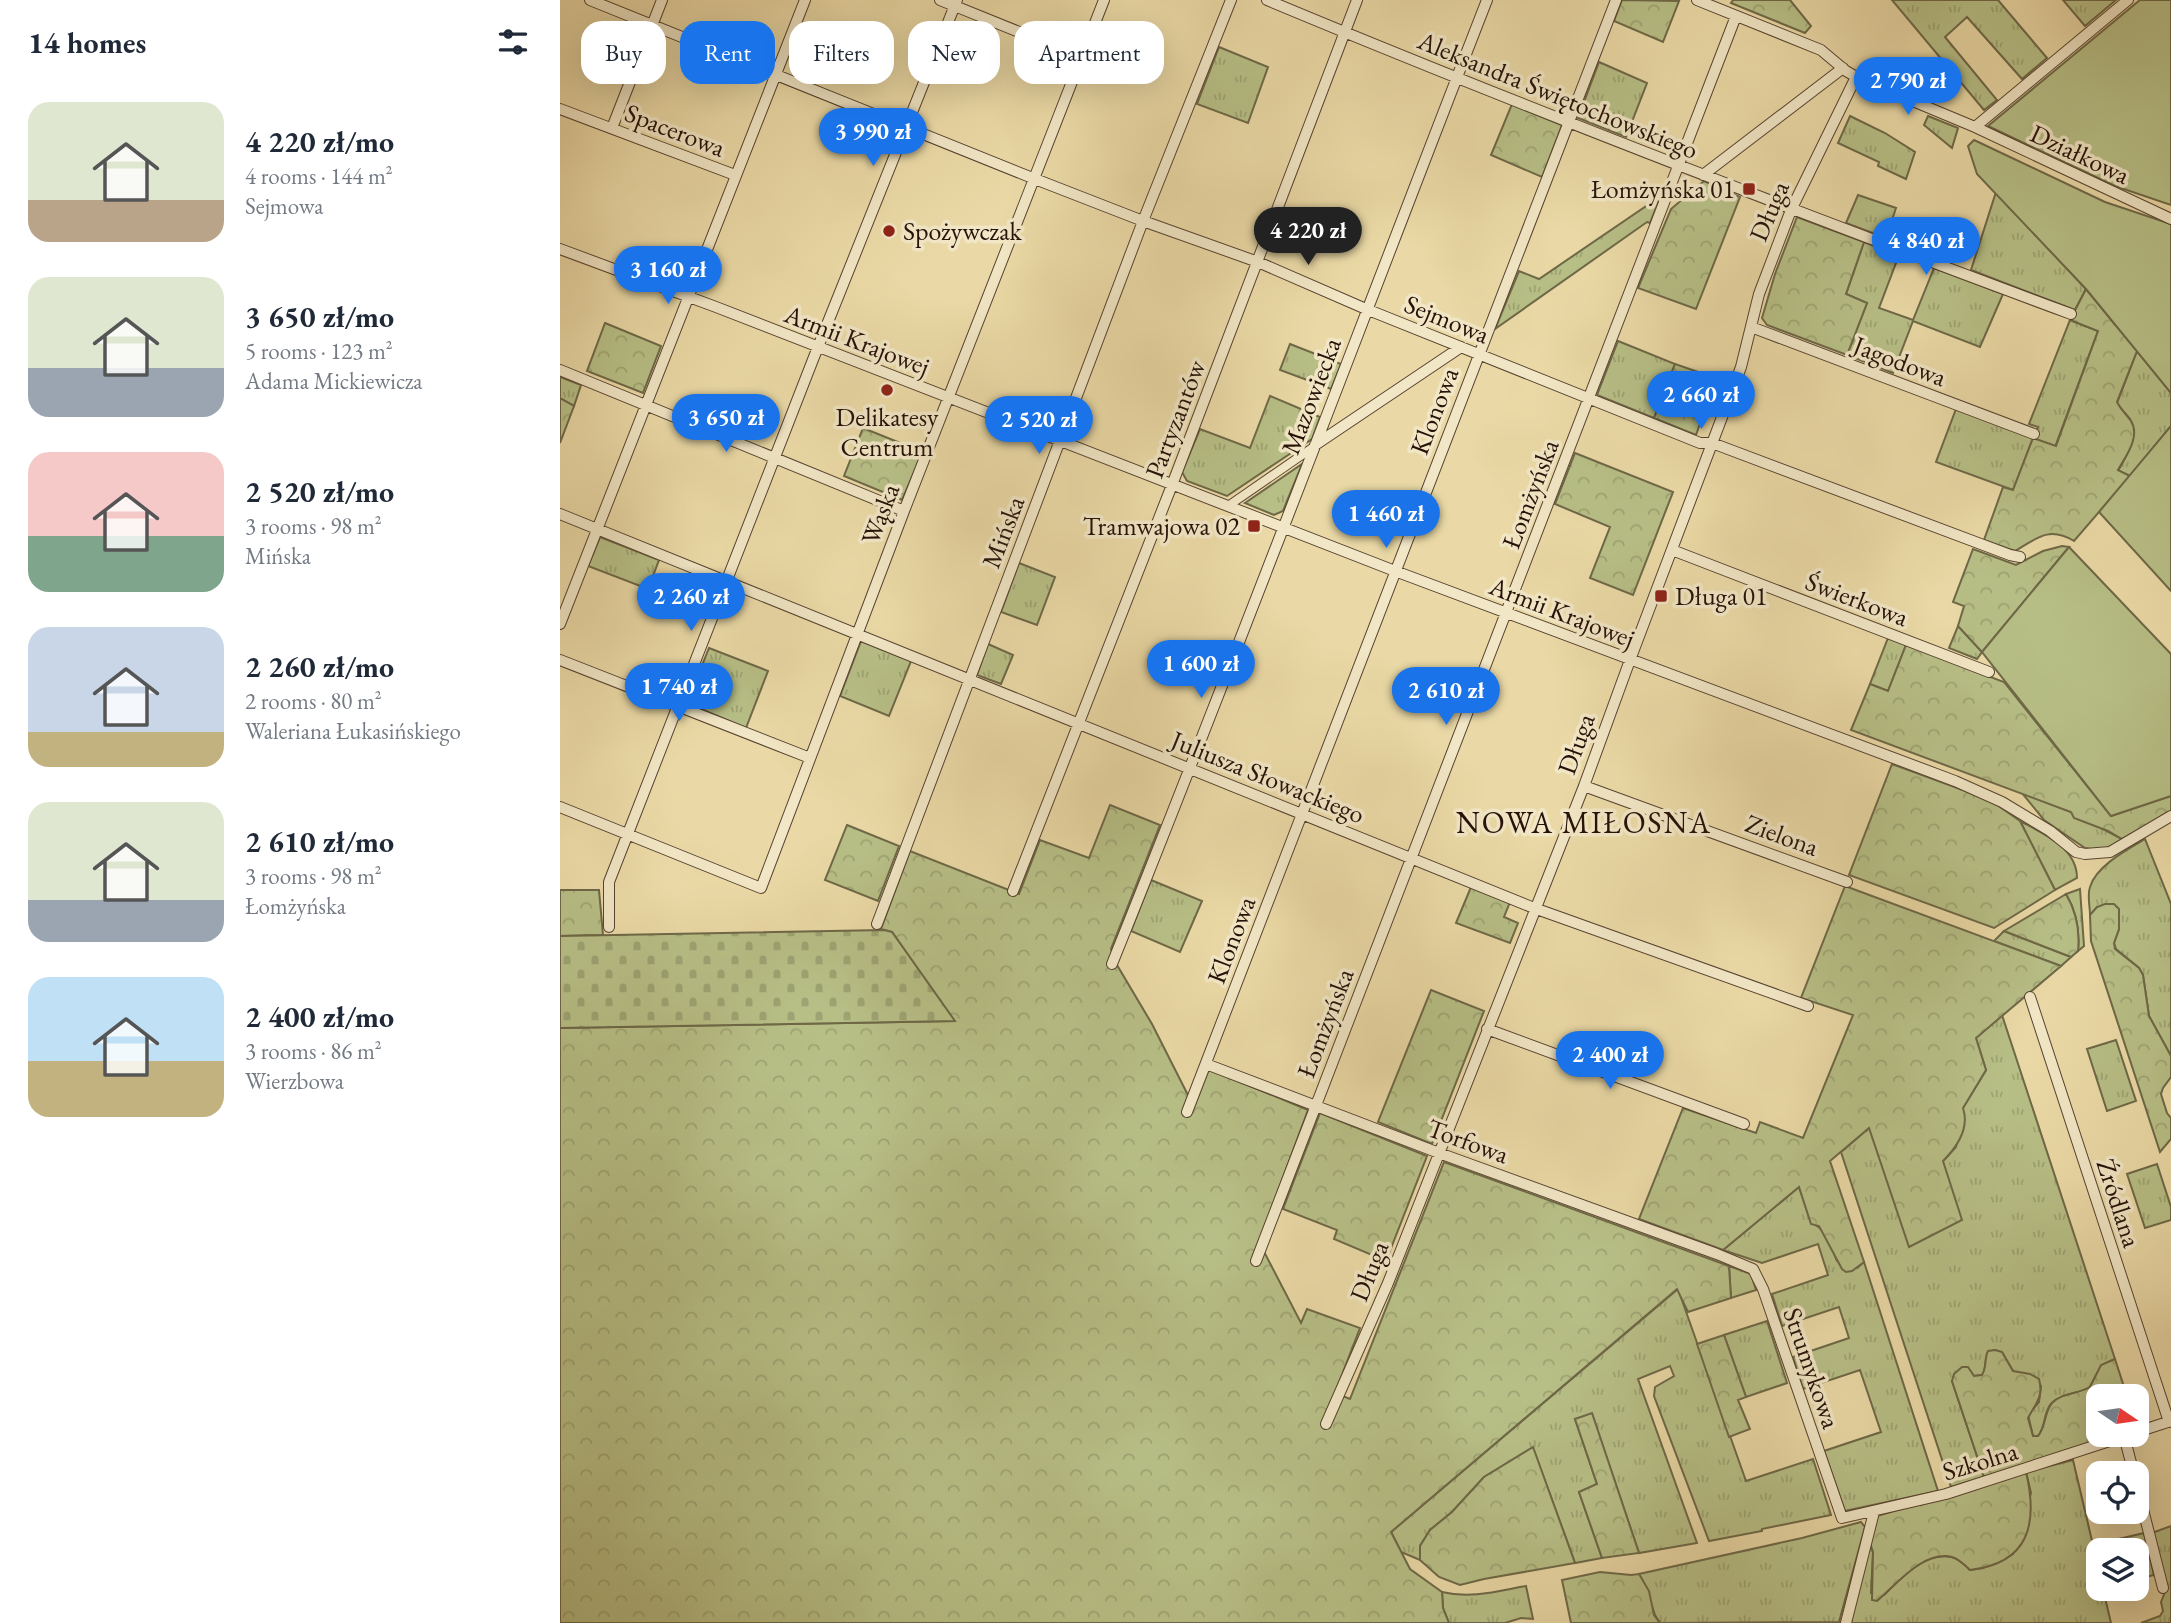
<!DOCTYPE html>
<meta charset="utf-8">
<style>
body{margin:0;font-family:"EB Garamond",serif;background:#f6f6f7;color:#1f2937;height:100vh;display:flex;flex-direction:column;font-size:26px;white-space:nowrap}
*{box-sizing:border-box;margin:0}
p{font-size:23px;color:#747a83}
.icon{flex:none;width:38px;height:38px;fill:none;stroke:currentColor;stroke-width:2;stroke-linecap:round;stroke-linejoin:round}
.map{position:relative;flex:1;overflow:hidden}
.drawer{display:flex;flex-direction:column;background:#fff;width:560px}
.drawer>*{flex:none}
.guide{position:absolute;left:21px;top:21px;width:665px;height:63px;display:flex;gap:14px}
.needle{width:46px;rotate:103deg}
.fabs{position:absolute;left:1526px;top:1384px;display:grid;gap:14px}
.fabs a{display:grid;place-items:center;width:63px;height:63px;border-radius:14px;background:#fff;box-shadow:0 7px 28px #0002;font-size:35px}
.price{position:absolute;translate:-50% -60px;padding:0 16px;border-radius:24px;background:#1a73e8;color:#fff;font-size:23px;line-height:46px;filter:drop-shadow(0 2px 4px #0008)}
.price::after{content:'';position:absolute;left:50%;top:42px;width:21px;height:16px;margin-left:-10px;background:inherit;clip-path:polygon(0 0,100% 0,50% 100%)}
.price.on{background:#222;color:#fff}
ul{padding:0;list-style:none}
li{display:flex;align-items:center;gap:21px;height:175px;padding:0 28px}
li span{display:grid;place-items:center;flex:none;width:196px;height:140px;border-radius:21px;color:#555}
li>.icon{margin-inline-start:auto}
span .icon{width:84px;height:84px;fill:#fffc;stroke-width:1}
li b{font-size:30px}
h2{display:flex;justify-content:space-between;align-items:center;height:84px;padding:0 28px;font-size:30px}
.pill{padding:0 24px;border-radius:21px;background:#fff;box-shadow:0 7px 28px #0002;font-size:24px;line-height:63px}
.pill.on{background:#1a73e8;color:#fff}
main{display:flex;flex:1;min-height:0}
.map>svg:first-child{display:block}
</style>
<main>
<section class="drawer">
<h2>14 homes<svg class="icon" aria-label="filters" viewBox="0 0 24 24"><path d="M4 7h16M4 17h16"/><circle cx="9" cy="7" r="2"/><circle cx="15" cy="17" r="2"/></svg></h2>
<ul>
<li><span style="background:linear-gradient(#dfe7d0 70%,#b9a48a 0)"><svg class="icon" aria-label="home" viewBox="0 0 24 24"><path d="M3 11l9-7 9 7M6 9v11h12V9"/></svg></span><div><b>4 220 zł/mo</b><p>4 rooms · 144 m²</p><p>Sejmowa</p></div></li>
<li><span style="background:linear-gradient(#dfe7d0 65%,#9aa5b1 0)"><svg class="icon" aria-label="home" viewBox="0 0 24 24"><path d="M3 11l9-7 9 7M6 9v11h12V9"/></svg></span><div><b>3 650 zł/mo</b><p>5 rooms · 123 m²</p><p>Adama Mickiewicza</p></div></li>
<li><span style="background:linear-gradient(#f6c9c9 60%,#7fa58c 0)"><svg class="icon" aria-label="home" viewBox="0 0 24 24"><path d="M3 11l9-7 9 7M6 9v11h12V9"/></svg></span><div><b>2 520 zł/mo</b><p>3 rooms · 98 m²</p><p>Mińska</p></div></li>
<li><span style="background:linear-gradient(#c9d6e8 75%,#c2b280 0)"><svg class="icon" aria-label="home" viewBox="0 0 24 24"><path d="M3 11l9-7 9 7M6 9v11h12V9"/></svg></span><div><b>2 260 zł/mo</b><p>2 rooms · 80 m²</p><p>Waleriana Łukasińskiego</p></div></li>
<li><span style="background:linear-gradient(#dfe7d0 70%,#9aa5b1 0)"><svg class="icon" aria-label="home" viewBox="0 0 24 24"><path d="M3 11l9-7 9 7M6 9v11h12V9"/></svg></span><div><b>2 610 zł/mo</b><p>3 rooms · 98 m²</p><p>Łomżyńska</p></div></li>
<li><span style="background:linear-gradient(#bfe0f5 60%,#c2b280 0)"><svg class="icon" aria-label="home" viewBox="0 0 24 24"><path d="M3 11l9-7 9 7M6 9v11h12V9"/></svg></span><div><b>2 400 zł/mo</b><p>3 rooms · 86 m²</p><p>Wierzbowa</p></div></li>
</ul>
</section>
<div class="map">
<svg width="1611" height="1623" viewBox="0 0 1611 1623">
<defs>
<pattern id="grass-tufts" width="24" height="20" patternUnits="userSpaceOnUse" patternTransform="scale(1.75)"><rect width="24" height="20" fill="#b7bf86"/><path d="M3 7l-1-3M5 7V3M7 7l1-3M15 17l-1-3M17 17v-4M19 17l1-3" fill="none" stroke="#9da372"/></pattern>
<pattern id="forest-crowns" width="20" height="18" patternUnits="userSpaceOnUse" patternTransform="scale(1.75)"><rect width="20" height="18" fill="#b7bf86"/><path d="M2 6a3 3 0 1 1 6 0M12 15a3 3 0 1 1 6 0" fill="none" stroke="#9da372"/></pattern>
<pattern id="cemetery-stones" width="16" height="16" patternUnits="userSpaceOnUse" patternTransform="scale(1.75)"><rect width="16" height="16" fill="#b7bf86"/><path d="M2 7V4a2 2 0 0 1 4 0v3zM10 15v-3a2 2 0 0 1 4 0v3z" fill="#9da372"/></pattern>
</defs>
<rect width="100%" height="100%" fill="#ead9a6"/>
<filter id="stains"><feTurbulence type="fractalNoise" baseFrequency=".00286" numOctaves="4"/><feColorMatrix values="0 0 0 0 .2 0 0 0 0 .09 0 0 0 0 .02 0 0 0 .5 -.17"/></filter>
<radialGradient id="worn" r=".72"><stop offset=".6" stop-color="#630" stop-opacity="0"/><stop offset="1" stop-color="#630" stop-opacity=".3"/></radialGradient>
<path fill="url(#grass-tufts)" stroke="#6e6847" stroke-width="2" d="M 1332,0 L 1438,0 L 1487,58 L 1462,79 L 1407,17 L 1385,37 L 1437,100 L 1424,110 Z
M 1503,0 L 1556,0 L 1525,26 Z
M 659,47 L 708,67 L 688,123 L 637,104 Z
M 1039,62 L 1087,83 L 1066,137 L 1018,118 Z
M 1290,116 L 1325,133 L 1355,152 L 1346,179 L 1318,166 L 1319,162 L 1278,143 Z
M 1368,116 L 1398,128 L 1392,148 L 1364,125 Z
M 1436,192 L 1526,289 L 1515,310 L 1411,270 Z
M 1298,195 L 1336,208 L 1326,238 L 1286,223 Z
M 1101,196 L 1090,223 L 1087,222 L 935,329 L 959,271 L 979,279 Z
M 1304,242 L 1339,255 L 1319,308 L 1353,320 L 1374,268 L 1443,294 L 1420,347 L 1353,321 L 1333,373 L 1287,355 L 1307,303 L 1286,294 Z
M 1510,320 L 1538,331 L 1495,447 L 1473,438 L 1453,490 L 1376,462 L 1396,409 L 1473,437 L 1478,427 L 1469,424 Z
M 1058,341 L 1115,364 L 1094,418 L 1037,395 Z
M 730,344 L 781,364 L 771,389 L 720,370 Z
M 1577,351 L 1611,393 L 1611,426 L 1570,476 L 1558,471 C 1566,456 1579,439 1571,421 C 1568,415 1560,409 1557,403 Z
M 0,377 L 21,385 L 14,406 L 0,398 Z
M 710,396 L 760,417 L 752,439 L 667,496 L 627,481 L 622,472 L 640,429 L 690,448 Z
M 742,464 L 723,511 L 714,515 L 685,503 Z
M 40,537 L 99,560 L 88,589 L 28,566 Z
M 459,563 L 495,577 L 477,625 L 441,612 Z
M 1398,626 L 1422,652 L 1417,659 L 1389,648 Z
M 1328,638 L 1346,645 L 1328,691 L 1310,684 Z
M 301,641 L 351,661 L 329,716 L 280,696 Z
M 428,644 L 453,655 L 441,684 L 417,675 Z
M 149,648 L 208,671 L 186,728 L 127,703 Z
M 1462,793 L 1511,812 L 1562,839 C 1551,849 1540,851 1525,848 L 1484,820 Z
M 1460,821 C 1484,834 1517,848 1517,878 L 1495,890 Z
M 1585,839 L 1611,904 L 1611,1056 L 1589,1016 L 1583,975 L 1579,968 L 1556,949 L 1554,943 L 1559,929 L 1537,907 L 1530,915 C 1530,906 1527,895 1530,887 C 1536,866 1568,849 1585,839 Z
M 591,880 L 642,901 L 620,952 L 571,931 Z
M 1520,889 L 1524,946 L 1518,951 C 1520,931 1516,911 1506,894 Z
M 1444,931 L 1511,957 L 1501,966 L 1434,941 Z
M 1442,1015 L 1555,1359 C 1540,1364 1537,1374 1530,1387 C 1519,1394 1498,1394 1490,1405 C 1483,1415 1486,1427 1478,1436 L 1473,1436 L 1468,1415 L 1479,1402 L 1481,1386 L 1453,1371 L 1442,1352 L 1435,1350 L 1428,1352 C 1424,1359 1427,1368 1422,1375 L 1414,1376 L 1411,1372 L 1392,1381 L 1424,1477 L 1391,1487 L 1281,1152 L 1309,1128 L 1383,1161 L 1396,1147 L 1403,1108 L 1426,1070 L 1416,1038 Z
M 1556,1040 L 1576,1101 L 1547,1111 L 1527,1049 Z
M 1597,1164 L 1611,1207 L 1611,1220 L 1585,1228 L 1567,1174 Z
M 1239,1187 L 1251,1223 C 1266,1227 1272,1248 1277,1261 L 1297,1268 L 1304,1262 L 1378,1491 L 1285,1511 L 1264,1451 L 1321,1432 L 1300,1370 L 1243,1389 L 1233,1357 L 1289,1338 L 1279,1307 L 1222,1326 L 1212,1294 L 1268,1275 L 1258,1244 L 1202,1263 L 1163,1250 Z
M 1169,1266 L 1191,1274 L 1196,1290 L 1171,1298 Z
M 1118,1289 L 1186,1481 L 1253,1459 L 1271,1515 L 1202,1529 L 1202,1531 L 1149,1541 L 1094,1396 L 1095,1387 L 1114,1376 L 1110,1366 L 1078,1379 L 1137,1543 L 1079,1553 L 1032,1414 L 1015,1419 L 1037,1484 L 1019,1492 L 1042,1558 L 1015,1563 L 973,1448 L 924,1477 L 892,1512 L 870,1530 L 860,1546 L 860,1560 L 841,1552 L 831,1532 Z
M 1207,1321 L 1227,1383 L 1186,1397 L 1164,1335 Z
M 1513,1460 L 1533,1545 L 1584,1533 L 1594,1575 L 1577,1579 L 1577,1550 L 1538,1550 L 1538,1589 L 1543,1589 L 1551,1623 L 1288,1623 L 1309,1540 L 1313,1552 L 1311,1593 L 1324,1595 C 1340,1579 1366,1551 1391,1557 C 1399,1558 1405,1565 1410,1570 L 1423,1568 L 1453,1554 L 1471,1493 L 1466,1472 Z
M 1301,1522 L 1305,1527 L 1279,1622 L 1100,1623 L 1095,1615 L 1084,1583 L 1079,1574 L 1242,1538 Z
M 1611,1526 L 1611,1623 L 1581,1623 L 1600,1616 L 1603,1611 L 1601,1602 L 1605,1592 L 1592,1533 Z
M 966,1586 L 973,1619 L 961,1618 L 945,1623 L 889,1623 L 883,1608 L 882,1592 C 911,1599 938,1591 966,1586 Z"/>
<path fill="url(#forest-crowns)" stroke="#6e6847" stroke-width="2" d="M 1062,0 L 1119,1 L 1103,42 L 1054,21 Z
M 1173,0 L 1230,0 L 1251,26 L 1245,33 L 1171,3 Z
M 952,104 L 1002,125 L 982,177 L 931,155 Z
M 1144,181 L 1180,197 L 1136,309 L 1078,288 L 1111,209 Z
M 1237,217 L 1304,242 L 1286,294 L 1307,303 L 1287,355 L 1207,325 L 1202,318 L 1215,274 Z
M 1526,289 L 1577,351 L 1557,402 C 1561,410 1567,415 1571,421 C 1581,437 1565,457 1558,470 L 1570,476 L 1514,541 C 1489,526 1477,538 1455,551 L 1424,540 L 1443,487 L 1453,490 L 1473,438 L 1496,446 L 1538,331 L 1510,320 Z
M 45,323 L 101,346 L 83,393 L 27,371 Z
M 1115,364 L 1156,378 L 1136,435 L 1094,418 Z
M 0,398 L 14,406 L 0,443 Z
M 303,428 L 363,452 L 342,500 L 284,476 Z
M 1015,453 L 1113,492 L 1073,595 L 1030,578 L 1050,527 L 995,504 Z
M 1502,546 L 1509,547 L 1422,652 L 1398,626 L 1404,606 L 1393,602 L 1413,549 L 1456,565 L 1483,551 Z
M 1346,645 L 1444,682 L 1551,816 L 1611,796 L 1611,812 L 1562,839 L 1548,831 L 1514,818 L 1511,812 L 1291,730 L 1310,684 L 1328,691 Z
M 1332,764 L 1430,800 L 1460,821 L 1495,890 L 1434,928 L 1289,875 Z
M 550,805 L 600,825 L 551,949 L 557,965 L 592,1024 L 634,1107 L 649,1069 L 748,1110 L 699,1242 L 741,1323 L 747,1309 L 800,1328 L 775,1393 L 790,1399 L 884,1162 L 1169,1266 L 1171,1298 L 1128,1312 L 1117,1289 L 831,1532 L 850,1569 L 882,1592 L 883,1608 L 889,1623 L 0,1623 L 0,1028 L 394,1021 L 332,932 L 321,929 L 350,851 L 459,894 L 480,840 L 529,858 Z
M 287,825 L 339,846 L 318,901 L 265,880 Z
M 1285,886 L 1501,966 L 1416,1038 L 1426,1070 L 1403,1108 C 1410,1129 1397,1147 1383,1161 L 1402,1220 L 1349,1247 L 1309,1128 L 1270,1161 L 1304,1262 L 1292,1271 L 1286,1272 L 1282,1269 L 1259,1226 L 1251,1224 L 1239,1187 L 1163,1250 L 1079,1219 L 1123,1108 L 1196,1133 L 1200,1122 L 1243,1138 L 1293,1015 L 1241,998 Z
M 911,887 L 950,902 L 944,917 L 958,923 L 950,943 L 896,923 Z
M 0,890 L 39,890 L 43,935 L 0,936 Z
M 1506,894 C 1516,911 1520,931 1518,951 L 1511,957 L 1444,931 Z
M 1545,904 L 1554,904 L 1559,909 L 1559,929 L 1554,943 L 1555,949 L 1579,968 L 1583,975 L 1589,1016 L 1611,1056 L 1611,1077 L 1603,1088 L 1601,1094 L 1607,1113 L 1611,1118 L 1611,1139 L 1600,1152 L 1531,941 L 1530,915 L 1537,907 Z
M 871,990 L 924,1011 L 872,1144 L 818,1122 Z
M 760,1113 L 867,1156 L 826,1261 L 774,1239 L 777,1230 L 723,1209 Z
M 1164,1335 L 1186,1397 L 1178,1400 L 1190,1429 L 1169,1437 L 1137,1344 Z
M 1435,1350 L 1442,1352 L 1453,1371 L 1470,1374 L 1479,1379 C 1484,1397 1475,1404 1468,1418 L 1473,1436 L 1478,1436 C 1486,1427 1484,1412 1492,1403 C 1501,1393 1519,1394 1530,1387 L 1541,1365 L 1555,1359 L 1567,1396 L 1538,1396 L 1538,1435 L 1554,1435 L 1424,1477 L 1392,1381 L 1394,1374 L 1402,1367 L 1408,1367 L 1414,1376 L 1422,1375 C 1427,1368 1424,1359 1428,1351 Z
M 1032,1413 L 1079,1553 L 1042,1558 L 1019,1492 L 1037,1484 L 1015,1419 Z
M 973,1447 L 1015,1563 L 924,1579 L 900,1585 L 879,1577 L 860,1560 L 860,1546 L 870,1530 L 892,1512 L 924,1477 Z
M 1466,1472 C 1478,1523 1470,1563 1410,1570 C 1405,1565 1399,1559 1392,1557 C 1363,1550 1336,1585 1317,1601 L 1312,1600 L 1313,1552 L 1309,1540 L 1317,1516 Z
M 1040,1572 L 1071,1575 L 1079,1574 L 1089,1591 L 1094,1615 L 1100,1623 L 1011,1623 L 1002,1580 Z"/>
<path fill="url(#cemetery-stones)" stroke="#6e6847" stroke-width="2" d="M 324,930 L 332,932 L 395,1021 L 0,1028 L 0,936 Z"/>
<path fill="#b7bf86" stroke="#6e6847" stroke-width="2" d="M 1580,0 L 1611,0 L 1611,205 L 1555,186 L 1428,126 Z
M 1414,140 L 1545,202 L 1611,224 L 1611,393 L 1526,289 L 1417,174 L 1408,146 Z
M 1611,426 L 1611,591 L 1539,512 Z
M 1509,547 L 1611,654 L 1611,796 L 1551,816 L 1422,652 Z"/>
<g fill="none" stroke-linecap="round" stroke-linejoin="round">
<g stroke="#574330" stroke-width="10">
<path id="pedestrian" d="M 668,506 L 755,446"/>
</g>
<g stroke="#574330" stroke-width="12">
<path id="minor" d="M 30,0 L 475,179 L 583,221 L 698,262 L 806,309 L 1140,443 L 1152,443 L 1450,555 L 1460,557
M 380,0 L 521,57
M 707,0 C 973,111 1242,214 1511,314
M 1137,0 L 1261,50 L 1286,71 L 1300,79 L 1415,127 L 1611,219
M 0,109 L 175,175
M 1415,127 L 1568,0
M 52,128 L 102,0
M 1143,175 L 1283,68
M 0,249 L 156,307 L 835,571 L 1395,781 L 1442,802 L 1490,831 L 1516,852 L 1525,854 L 1550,852 L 1611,816
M 1191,327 L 1474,434
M 0,370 L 344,511
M 755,445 L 901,347
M 0,514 L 974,908 L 1248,1006
M 1112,550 L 1429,672
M 0,624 L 245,0
M 0,660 L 250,758
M 1024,786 L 1287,882
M 0,807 L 201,888 L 344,511 L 544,0
M 453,891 L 612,485 L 797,0
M 317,924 L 583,221 L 671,0
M 49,927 L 49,882 L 254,357 L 397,0
M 552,964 C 681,644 802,321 927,0
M 1470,997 L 1609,1422
M 927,1029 L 1184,1124
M 646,1064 L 879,1153 L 1157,1254 L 1193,1269 L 1203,1289 L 1282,1518 L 1386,1494 L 1568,1435
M 627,1112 L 1056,0
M 696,1261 L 1176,16
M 766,1424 L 828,1283 L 1024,786 L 1070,660 L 1181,367 L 1199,294 L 1231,210 L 1296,77
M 1577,1432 L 1611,1421
M 1564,1436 L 1574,1474
M 1577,1486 L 1603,1588
M 1286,1623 L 1314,1512"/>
</g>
<use href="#pedestrian" stroke="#f1e6c5" stroke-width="8"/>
<use href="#minor" stroke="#f1e6c5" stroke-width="10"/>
</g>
<g fill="#8f2418" stroke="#f1e6c5" stroke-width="2.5">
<rect x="1182" y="182" width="14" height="14" rx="3.5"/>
<circle cx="329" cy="231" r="7"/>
<circle cx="327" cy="390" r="7"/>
<rect x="687" y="519" width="14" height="14" rx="3.5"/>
<rect x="1094" y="589" width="14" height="14" rx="3.5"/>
</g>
<g text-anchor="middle" stroke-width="7" stroke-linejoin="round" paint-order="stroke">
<g font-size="26" fill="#261108" stroke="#f1e6c5">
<text transform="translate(998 95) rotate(22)" y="9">Aleksandra Świętochowskiego</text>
<text transform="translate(115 130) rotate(21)" y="9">Spacerowa</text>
<text transform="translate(1520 154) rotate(25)" y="9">Działkowa</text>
<text transform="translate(1209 211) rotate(-67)" y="9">Długa</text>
<text transform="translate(887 319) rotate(22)" y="9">Sejmowa</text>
<text transform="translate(297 340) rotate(21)" y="9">Armii Krajowej</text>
<text transform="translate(1340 361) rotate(21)" y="9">Jagodowa</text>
<text transform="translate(751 396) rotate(-69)" y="9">Mazowiecka</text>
<text transform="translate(874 411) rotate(-69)" y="9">Klonowa</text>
<text transform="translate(615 419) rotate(-69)" y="9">Partyzantów</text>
<text transform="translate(970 494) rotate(-69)" y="9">Łomżyńska</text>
<text transform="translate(320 514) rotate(-69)" y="9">Wąska</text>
<text transform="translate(443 532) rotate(-69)" y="9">Mińska</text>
<text transform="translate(1297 599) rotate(21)" y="9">Świerkowa</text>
<text transform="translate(1002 612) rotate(21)" y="9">Armii Krajowej</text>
<text transform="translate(1016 744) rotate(-70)" y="9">Długa</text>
<text transform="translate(708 777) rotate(22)" y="9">Juliusza Słowackiego</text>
<text transform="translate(1222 835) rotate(20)" y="9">Zielona</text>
<text transform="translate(671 940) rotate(-69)" y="9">Klonowa</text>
<text transform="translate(765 1023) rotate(-69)" y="9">Łomżyńska</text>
<text transform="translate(908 1141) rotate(20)" y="9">Torfowa</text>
<text transform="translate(1559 1203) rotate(72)" y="9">Źródlana</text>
<text transform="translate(809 1271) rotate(-68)" y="9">Długa</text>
<text transform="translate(1252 1368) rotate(71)" y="9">Strumykowa</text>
<text transform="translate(1420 1461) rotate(-17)" y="9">Szkolna</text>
</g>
<g font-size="26" fill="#261108" stroke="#f1e6c5" text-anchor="end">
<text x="1175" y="198">Łomżyńska 01</text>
<text x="343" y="240" text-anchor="start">Spożywczak</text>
<text x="327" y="426" text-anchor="middle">Delikatesy<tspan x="327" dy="30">Centrum</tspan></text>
<text x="680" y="535">Tramwajowa 02</text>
<text x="1115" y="605" text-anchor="start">Długa 01</text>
</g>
<g font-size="30" letter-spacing="2" fill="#261108" stroke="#f1e6c5">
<text x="1024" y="833">NOWA MIŁOSNA</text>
</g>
</g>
<rect width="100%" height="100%" filter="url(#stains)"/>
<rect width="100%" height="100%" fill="url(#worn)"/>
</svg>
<div class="fabs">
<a><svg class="needle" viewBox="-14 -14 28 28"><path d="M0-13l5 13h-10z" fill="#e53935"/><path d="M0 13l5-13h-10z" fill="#747a83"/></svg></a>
<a><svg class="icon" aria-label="locate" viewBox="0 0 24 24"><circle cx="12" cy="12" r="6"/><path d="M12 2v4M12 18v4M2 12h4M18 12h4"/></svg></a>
<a><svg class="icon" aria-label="layers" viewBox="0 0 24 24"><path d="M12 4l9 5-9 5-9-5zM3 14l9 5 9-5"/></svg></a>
</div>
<b class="price" style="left:1348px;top:117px">2 790 zł</b>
<b class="price" style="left:313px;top:168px">3 990 zł</b>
<b class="price on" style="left:748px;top:267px">4 220 zł</b>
<b class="price" style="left:1366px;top:277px">4 840 zł</b>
<b class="price" style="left:108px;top:306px">3 160 zł</b>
<b class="price" style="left:1141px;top:431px">2 660 zł</b>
<b class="price" style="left:166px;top:454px">3 650 zł</b>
<b class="price" style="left:479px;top:456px">2 520 zł</b>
<b class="price" style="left:826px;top:550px">1 460 zł</b>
<b class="price" style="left:131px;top:633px">2 260 zł</b>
<b class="price" style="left:641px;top:700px">1 600 zł</b>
<b class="price" style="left:119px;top:723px">1 740 zł</b>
<b class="price" style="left:886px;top:727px">2 610 zł</b>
<b class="price" style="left:1050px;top:1091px">2 400 zł</b>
<div class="guide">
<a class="pill">Buy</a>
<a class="pill on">Rent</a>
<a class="pill">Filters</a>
<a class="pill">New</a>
<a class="pill">Apartment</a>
</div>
</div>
</main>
